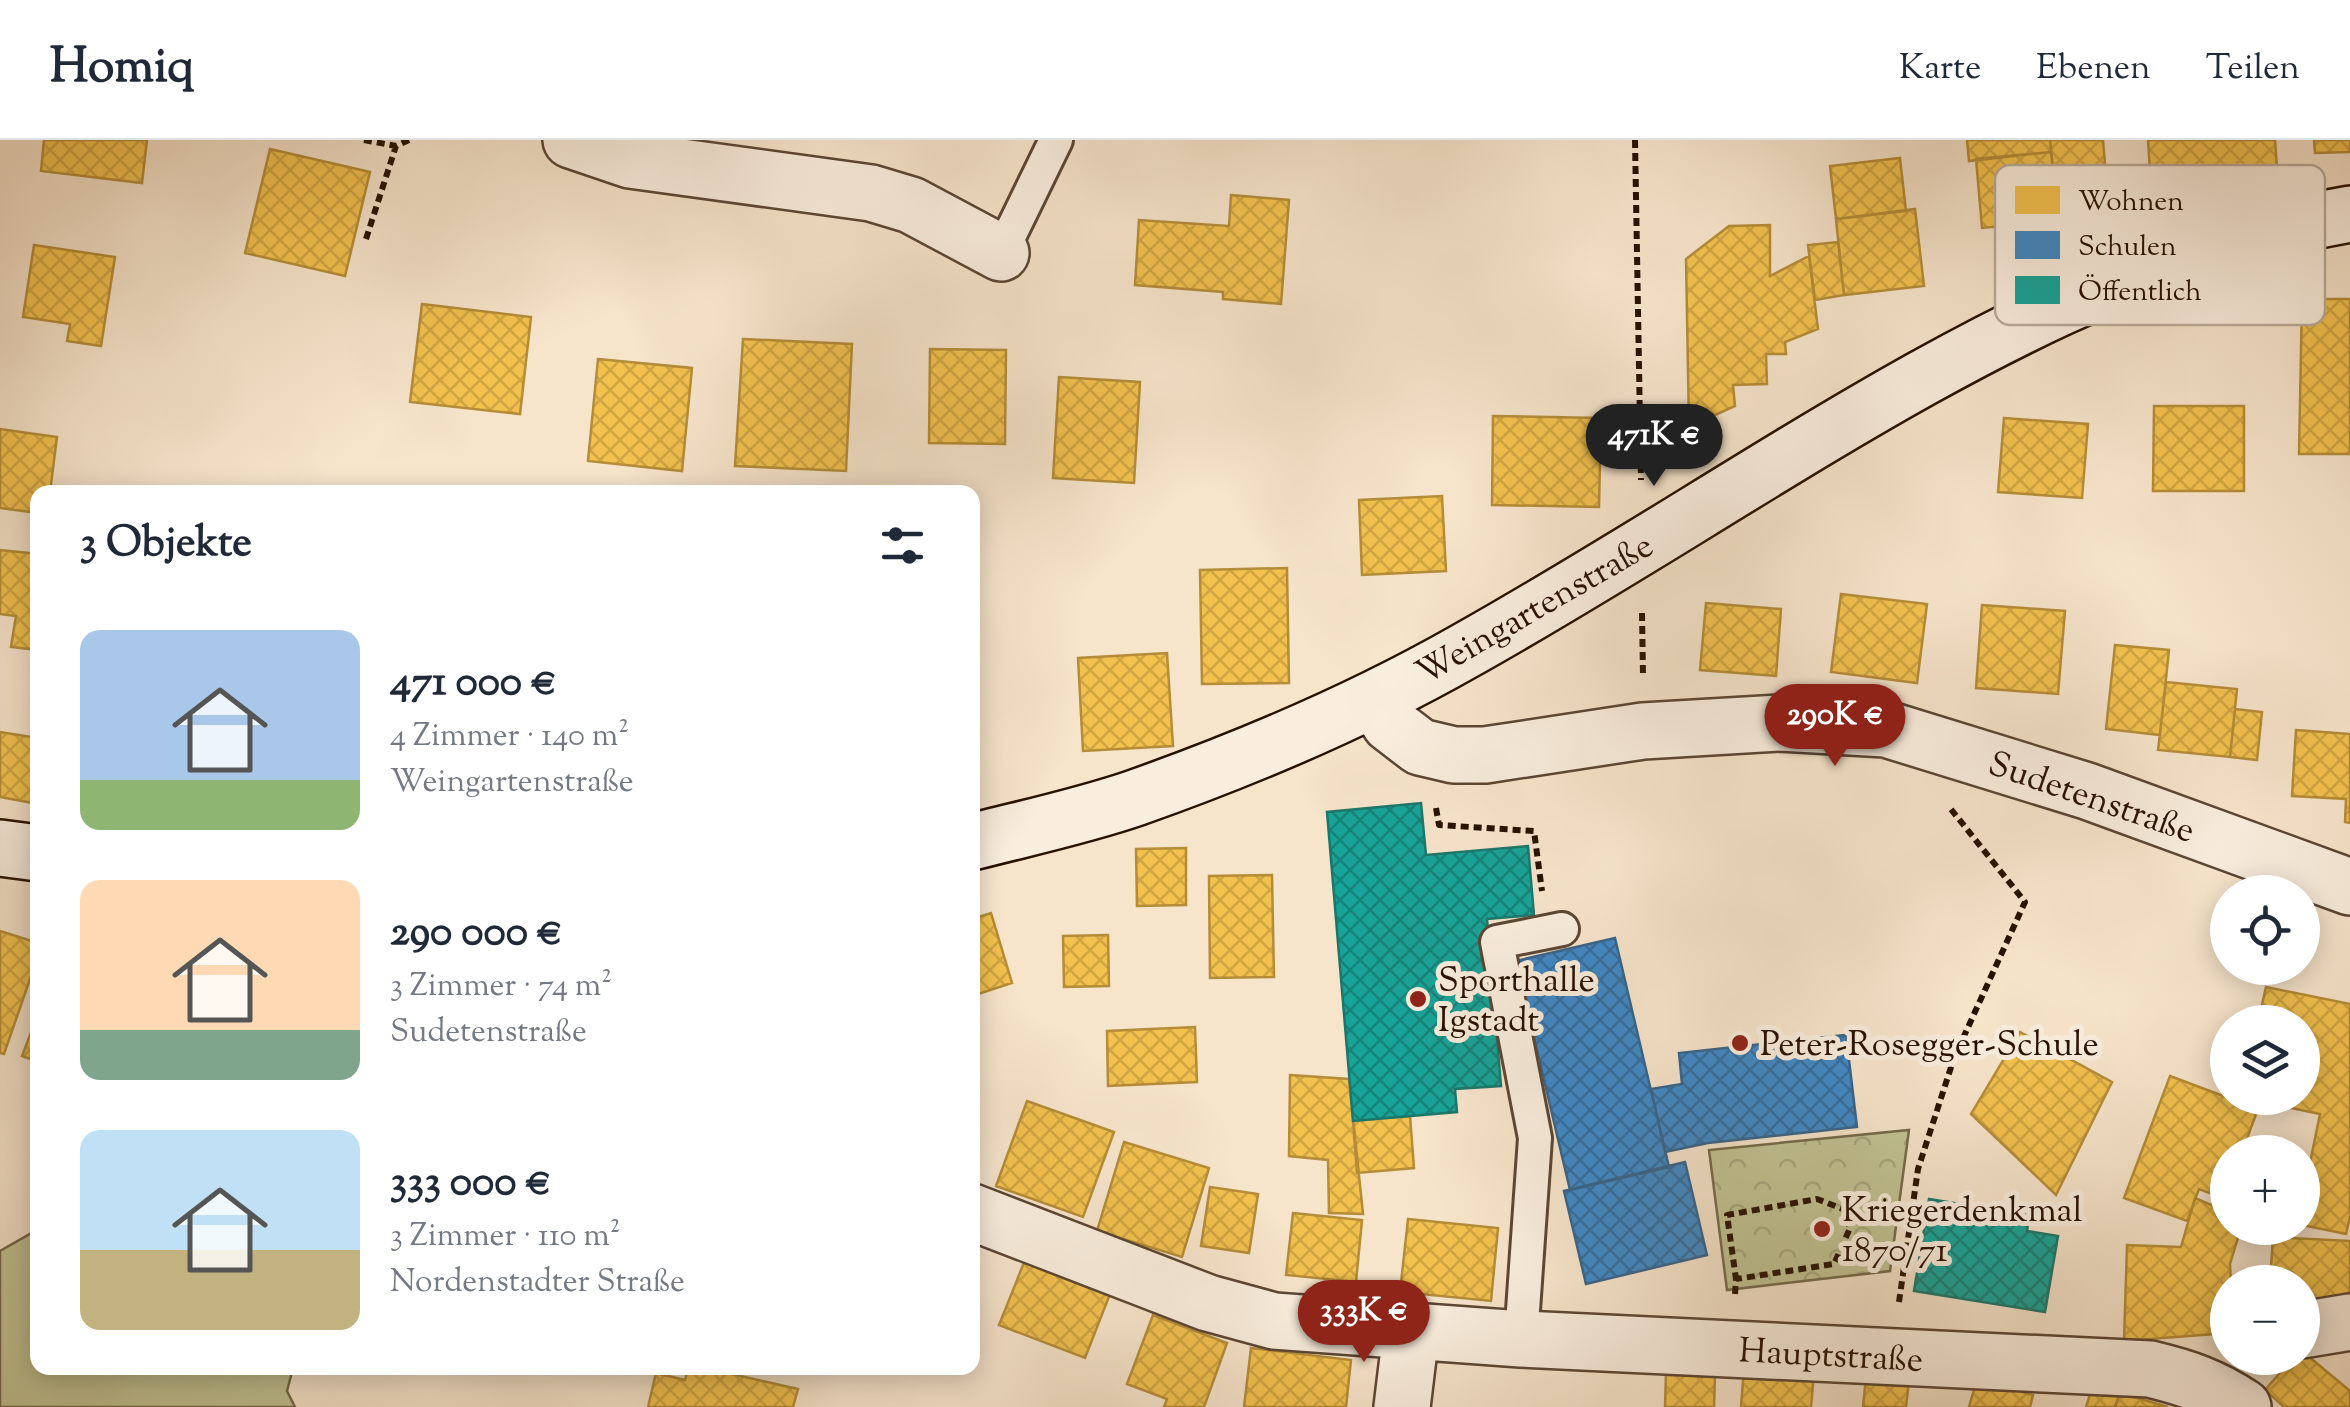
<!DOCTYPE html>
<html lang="de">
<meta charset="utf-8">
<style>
body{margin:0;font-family:"Sorts Mill Goudy",serif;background:#f6f6f7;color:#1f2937;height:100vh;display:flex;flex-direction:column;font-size:38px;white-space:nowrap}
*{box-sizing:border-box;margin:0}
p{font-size:32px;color:#747a83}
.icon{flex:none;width:55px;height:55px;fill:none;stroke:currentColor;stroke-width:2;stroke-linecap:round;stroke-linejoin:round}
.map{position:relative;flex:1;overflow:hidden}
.side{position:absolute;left:30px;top:345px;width:950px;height:890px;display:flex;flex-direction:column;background:#fff;border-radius:20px;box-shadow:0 5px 25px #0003}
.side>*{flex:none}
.fabs{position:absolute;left:2210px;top:735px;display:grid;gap:20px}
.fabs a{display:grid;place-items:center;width:110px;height:110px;border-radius:50%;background:#fff;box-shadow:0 5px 25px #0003;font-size:50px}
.price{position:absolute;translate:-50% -85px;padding:0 22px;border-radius:35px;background:#8f2418;color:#fff;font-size:32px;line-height:65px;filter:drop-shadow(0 2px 5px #0008)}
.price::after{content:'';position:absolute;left:50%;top:60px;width:30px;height:22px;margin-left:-15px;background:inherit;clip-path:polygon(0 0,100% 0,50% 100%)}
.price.on{background:#222;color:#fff}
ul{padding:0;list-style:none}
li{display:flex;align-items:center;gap:30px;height:250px;padding:0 50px}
li span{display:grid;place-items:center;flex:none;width:280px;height:200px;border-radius:20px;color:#555}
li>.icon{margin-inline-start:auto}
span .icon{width:120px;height:120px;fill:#fffc;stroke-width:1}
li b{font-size:42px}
h2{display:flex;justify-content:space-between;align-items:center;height:120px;padding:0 50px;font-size:42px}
header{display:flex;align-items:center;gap:60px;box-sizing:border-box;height:140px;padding:0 50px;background:#fff;border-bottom:2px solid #e0e1e3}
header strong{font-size:48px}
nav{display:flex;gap:55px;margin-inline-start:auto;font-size:35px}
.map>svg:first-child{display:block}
</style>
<header>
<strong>Homiq</strong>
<nav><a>Karte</a><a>Ebenen</a><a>Teilen</a></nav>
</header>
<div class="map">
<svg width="2350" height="1267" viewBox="0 0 2350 1267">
<defs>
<pattern id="forest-crowns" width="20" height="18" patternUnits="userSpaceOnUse" patternTransform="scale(2.5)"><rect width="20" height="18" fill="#c1c293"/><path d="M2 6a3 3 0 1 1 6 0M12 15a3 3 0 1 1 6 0" fill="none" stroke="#a6a67d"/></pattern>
<pattern id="homes-cross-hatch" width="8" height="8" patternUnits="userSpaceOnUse" patternTransform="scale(2.5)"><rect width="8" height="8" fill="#f2c14e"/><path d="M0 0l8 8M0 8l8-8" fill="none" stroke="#d0a542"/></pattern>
<pattern id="schools-cross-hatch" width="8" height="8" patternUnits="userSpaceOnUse" patternTransform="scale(2.5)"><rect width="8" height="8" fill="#3f88c5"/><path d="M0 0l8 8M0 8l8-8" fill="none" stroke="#356e9e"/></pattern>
<pattern id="public-cross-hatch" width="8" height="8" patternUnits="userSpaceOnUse" patternTransform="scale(2.5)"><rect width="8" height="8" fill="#17a398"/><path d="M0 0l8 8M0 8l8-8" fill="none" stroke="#15837a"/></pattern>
</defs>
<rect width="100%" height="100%" fill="#f6e4cb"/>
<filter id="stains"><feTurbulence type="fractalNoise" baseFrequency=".002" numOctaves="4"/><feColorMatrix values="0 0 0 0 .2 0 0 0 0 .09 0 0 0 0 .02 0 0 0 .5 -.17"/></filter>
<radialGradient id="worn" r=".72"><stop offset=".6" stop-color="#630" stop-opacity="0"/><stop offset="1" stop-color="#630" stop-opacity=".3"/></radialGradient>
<path fill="url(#forest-crowns)" stroke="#746a4a" stroke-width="2.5" d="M 1909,990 L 1890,1131 L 1727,1150 L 1709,1010 Z"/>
<path fill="#c1c293" stroke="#746a4a" stroke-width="2.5" d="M 37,1090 L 38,1228 L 293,1228 L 287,1251 L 295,1267 L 0,1267 L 0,1111 Z"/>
<path fill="url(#homes-cross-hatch)" stroke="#b58c37" stroke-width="2.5" d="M 44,0 L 147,0 L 142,43 L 41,31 Z
M 1967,0 L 2050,0 L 2051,12 L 1969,21 Z
M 2050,0 L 2103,0 L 2108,60 L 2057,64 Z
M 2148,0 L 2275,0 L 2278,41 L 2151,48 Z
M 2314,0 L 2350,0 L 2350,12 L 2315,13 Z
M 270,9 L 370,32 L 345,136 L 245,113 Z
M 2051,12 L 2058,81 L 1982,88 L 1976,19 Z
M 1900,18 L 1906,71 L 1836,79 L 1830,26 Z
M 1231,55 L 1289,60 L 1281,164 L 1223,159 L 1223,152 L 1135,145 L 1139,80 L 1229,86 Z
M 1915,69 L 1924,146 L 1844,155 L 1836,79 Z
M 1770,85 L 1770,136 L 1809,116 L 1818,189 L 1785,202 L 1786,214 L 1766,214 L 1767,244 L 1733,245 L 1735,266 L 1689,287 L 1686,119 L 1729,86 Z
M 1838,102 L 1844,155 L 1815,160 L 1808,105 Z
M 34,105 L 115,117 L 101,206 L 67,201 L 70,184 L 23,177 Z
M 2302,159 L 2350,159 L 2350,314 L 2299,314 Z
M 422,164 L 531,177 L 520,274 L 410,262 Z
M 743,199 L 852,204 L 846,331 L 735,326 Z
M 930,209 L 1006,210 L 1005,304 L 929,303 Z
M 598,219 L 692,228 L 682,331 L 588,321 Z
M 1059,237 L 1140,242 L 1134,343 L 1053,338 Z
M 2154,266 L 2244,266 L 2244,351 L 2153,351 Z
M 1493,276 L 1601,278 L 1599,367 L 1492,365 Z
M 2004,278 L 2088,284 L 2082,358 L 1998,352 Z
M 0,289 L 57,297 L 50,352 L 38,352 L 38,373 L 0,368 Z
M 1442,356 L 1446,431 L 1362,435 L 1359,360 Z
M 0,410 L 38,414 L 38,510 L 11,507 L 16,476 L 0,474 Z
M 1287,428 L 1289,543 L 1202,544 L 1200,430 Z
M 1841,454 L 1927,464 L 1917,543 L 1831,532 Z
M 1706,463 L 1781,469 L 1776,536 L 1700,530 Z
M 1982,465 L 2065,471 L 2058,554 L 1976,548 Z
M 2115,505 L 2169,510 L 2160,595 L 2106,589 Z
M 1167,513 L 1173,606 L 1083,611 L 1078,518 Z
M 2166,542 L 2237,549 L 2230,617 L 2158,610 Z
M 2235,569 L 2262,572 L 2257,620 L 2230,617 Z
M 2296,590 L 2350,594 L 2350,683 L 2345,682 L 2346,659 L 2292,656 Z
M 0,592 L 38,598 L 38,664 L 0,657 Z
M 1186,708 L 1186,765 L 1137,766 L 1136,709 Z
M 1272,735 L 1274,837 L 1210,838 L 1209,736 Z
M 991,773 L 1012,843 L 972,856 L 972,779 Z
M 0,791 L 38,803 L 38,816 L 4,914 L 0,913 Z
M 1108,795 L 1109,846 L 1064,847 L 1063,796 Z
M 2266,847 L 2350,864 L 2350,1077 L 2346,1094 L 2302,1085 L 2302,1062 L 2320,974 L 2242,958 L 2302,958 L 2302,882 L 2258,882 Z
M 38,874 L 38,922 L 22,916 Z
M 1195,887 L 1197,942 L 1108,946 L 1107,891 Z
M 2020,892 L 2112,942 L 2056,1055 L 1971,974 Z
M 1290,935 L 1349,939 L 1363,1074 L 1329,1073 L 1328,1020 L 1289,1016 Z
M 2170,936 L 2258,969 L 2242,1012 L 2228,1012 L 2228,1053 L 2225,1059 L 2199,1049 L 2187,1081 L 2124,1058 Z
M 1027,961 L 1114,992 L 1083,1077 L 996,1046 Z
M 1410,976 L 1414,1028 L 1357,1033 L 1353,981 Z
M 1124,1002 L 1209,1028 L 1182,1117 L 1097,1091 Z
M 1210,1047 L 1258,1054 L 1249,1113 L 1201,1106 Z
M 2195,1058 L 2228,1072 L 2228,1088 L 2241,1088 L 2230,1124 L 2231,1142 L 2228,1142 L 2228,1193 L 2124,1201 L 2127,1105 L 2181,1107 Z
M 1293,1073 L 1362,1080 L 1356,1142 L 1286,1135 Z
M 1408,1079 L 1498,1088 L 1491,1161 L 1400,1152 Z
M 2273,1097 L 2350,1101 L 2350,1172 L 2302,1180 L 2302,1142 L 2270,1142 Z
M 1025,1120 L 1110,1154 L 1085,1218 L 999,1185 Z
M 1153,1175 L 1227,1203 L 1204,1267 L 1164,1267 L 1167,1259 L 1127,1244 Z
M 1251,1208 L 1351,1220 L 1346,1267 L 1244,1267 Z
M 2302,1211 L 2350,1251 L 2350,1267 L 2284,1267 L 2265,1250 L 2293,1218 L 2302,1218 Z
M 688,1228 L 705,1228 L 798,1249 L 793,1267 L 648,1267 L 656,1233 L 685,1240 Z
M 1744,1228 L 1814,1234 L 1811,1267 L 1741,1267 Z
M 1666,1231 L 1715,1234 L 1714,1267 L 1665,1267 Z
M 1866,1237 L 1909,1241 L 1906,1267 L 1863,1267 Z
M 1977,1239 L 2033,1255 L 2030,1267 L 1969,1267 Z
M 2093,1245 L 2120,1253 L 2115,1267 L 2086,1267 Z
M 2120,1253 L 2168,1267 L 2115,1267 Z"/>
<path fill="url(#schools-cross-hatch)" stroke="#38648a" stroke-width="2.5" d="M 1615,798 L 1669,1027 L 1570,1050 L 1516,821 Z
M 1846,895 L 1857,987 L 1708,1003 L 1665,1012 L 1651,949 L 1682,944 L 1679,913 Z
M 1685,1022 L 1707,1115 L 1586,1144 L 1564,1051 Z"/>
<path fill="url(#public-cross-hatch)" stroke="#1c776b" stroke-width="2.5" d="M 1421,663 L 1426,715 L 1528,706 L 1534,775 L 1487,779 L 1501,946 L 1455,949 L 1457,972 L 1353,981 L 1327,672 Z
M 1929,1059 L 2029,1075 L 2027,1091 L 2058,1096 L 2045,1172 L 1914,1151 Z"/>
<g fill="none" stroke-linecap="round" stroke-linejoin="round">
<g stroke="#5b4634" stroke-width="38">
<path id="lane" d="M 1001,113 L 1056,0
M 1521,1199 L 1535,998 L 1497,802 L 1562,789"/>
</g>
<g stroke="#5b4634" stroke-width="60">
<path id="street" d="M 571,0 L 630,20 L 871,53 L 911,65 L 1001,113
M 1374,560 L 1390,584 L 1420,607 L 1454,615 L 1485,615 L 1643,591 L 1780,583 L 1886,589 L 2087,651 L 2350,747
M 972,1072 L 1208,1163 L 1274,1181 L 1521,1199 L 2150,1229 C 2187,1238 2211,1246 2243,1267
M 2302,1190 L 2350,1182
M 1402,1267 L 1411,1193"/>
</g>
<g stroke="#271101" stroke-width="60">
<path id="secondary" d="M 972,702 C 1026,688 1083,676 1135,658 C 1248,618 1359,571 1463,512 C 1574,450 1682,381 1791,315 C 1965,210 2147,108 2350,74
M 0,708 L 38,713"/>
</g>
<path stroke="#271101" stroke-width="6" stroke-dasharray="8 5" stroke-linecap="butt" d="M 364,0 L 396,6 L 409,0
M 1635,0 L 1641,340
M 366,99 L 396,6
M 1642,473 L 1643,535
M 1436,668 L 1439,685 L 1534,691 L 1542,751
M 1735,1154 L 1736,1139 L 1834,1124 L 1850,1088 L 1843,1069 L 1817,1059 L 1727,1075 L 1736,1139
M 1899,1162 L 1918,1029 L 1954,918 L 2025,762 L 1950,668"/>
<use href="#lane" stroke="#f9eddd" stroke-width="32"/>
<use href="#street" stroke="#f9eddd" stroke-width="55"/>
<use href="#secondary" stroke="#f9eddd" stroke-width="55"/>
</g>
<g fill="#8f2418" stroke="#f9eddd" stroke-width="4">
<circle cx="1418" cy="859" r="10"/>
<circle cx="1740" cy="903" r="10"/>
<circle cx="1822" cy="1089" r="10"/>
</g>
<g text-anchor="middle" stroke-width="10" stroke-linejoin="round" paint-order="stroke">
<g font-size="35" fill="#271101" stroke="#f9eddd">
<text transform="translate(1534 468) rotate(-30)" y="12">Weingartenstraße</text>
<text transform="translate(2092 656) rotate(19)" y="12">Sudetenstraße</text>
<text transform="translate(1831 1214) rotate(3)" y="12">Hauptstraße</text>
</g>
<g font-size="35" fill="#271101" stroke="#f9eddd" text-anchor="start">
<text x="1438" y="851">Sporthalle<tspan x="1438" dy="40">Igstadt</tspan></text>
<text x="1760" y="915">Peter-Rosegger-Schule</text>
<text x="1842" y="1081">Kriegerdenkmal<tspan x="1842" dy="40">1870/71</tspan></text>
</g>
</g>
<rect x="1995" y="25" width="330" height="160" rx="15" fill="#f9eddd" stroke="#baab9b" stroke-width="2.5"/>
<rect x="2015" y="46" width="45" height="28" fill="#f2c14e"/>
<rect x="2015" y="91" width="45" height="28" fill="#3f88c5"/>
<rect x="2015" y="136" width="45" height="28" fill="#17a398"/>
<g font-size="28" fill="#271101">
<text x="2078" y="70">Wohnen</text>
<text x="2078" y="115">Schulen</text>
<text x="2078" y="160">Öffentlich</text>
</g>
<rect width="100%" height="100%" filter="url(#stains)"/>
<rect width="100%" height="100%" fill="url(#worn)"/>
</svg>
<div class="fabs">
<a><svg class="icon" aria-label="locate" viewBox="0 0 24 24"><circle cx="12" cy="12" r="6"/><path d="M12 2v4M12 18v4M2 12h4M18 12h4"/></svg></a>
<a><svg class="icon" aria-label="layers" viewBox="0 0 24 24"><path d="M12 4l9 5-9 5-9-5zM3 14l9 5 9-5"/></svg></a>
<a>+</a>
<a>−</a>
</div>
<b class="price on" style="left:1654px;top:349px">471K €</b>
<b class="price" style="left:1835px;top:629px">290K €</b>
<b class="price" style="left:1364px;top:1225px">333K €</b>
<section class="side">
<h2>3 Objekte<svg class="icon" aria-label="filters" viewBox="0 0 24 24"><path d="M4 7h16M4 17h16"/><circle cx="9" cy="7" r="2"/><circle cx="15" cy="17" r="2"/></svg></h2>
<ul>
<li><span style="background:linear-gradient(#a9c7e8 75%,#8fb573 0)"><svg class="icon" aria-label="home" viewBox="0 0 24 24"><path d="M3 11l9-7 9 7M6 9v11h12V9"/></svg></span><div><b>471 000 €</b><p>4 Zimmer · 140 m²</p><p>Weingartenstraße</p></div></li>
<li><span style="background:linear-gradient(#ffd9b3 75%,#7fa58c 0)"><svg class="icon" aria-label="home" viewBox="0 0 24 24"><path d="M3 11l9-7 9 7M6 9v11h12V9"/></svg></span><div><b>290 000 €</b><p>3 Zimmer · 74 m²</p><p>Sudetenstraße</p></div></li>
<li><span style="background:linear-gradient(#bfe0f5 60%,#c2b280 0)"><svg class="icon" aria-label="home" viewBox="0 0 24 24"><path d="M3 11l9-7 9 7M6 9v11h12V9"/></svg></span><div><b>333 000 €</b><p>3 Zimmer · 110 m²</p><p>Nordenstadter Straße</p></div></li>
</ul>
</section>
</div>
